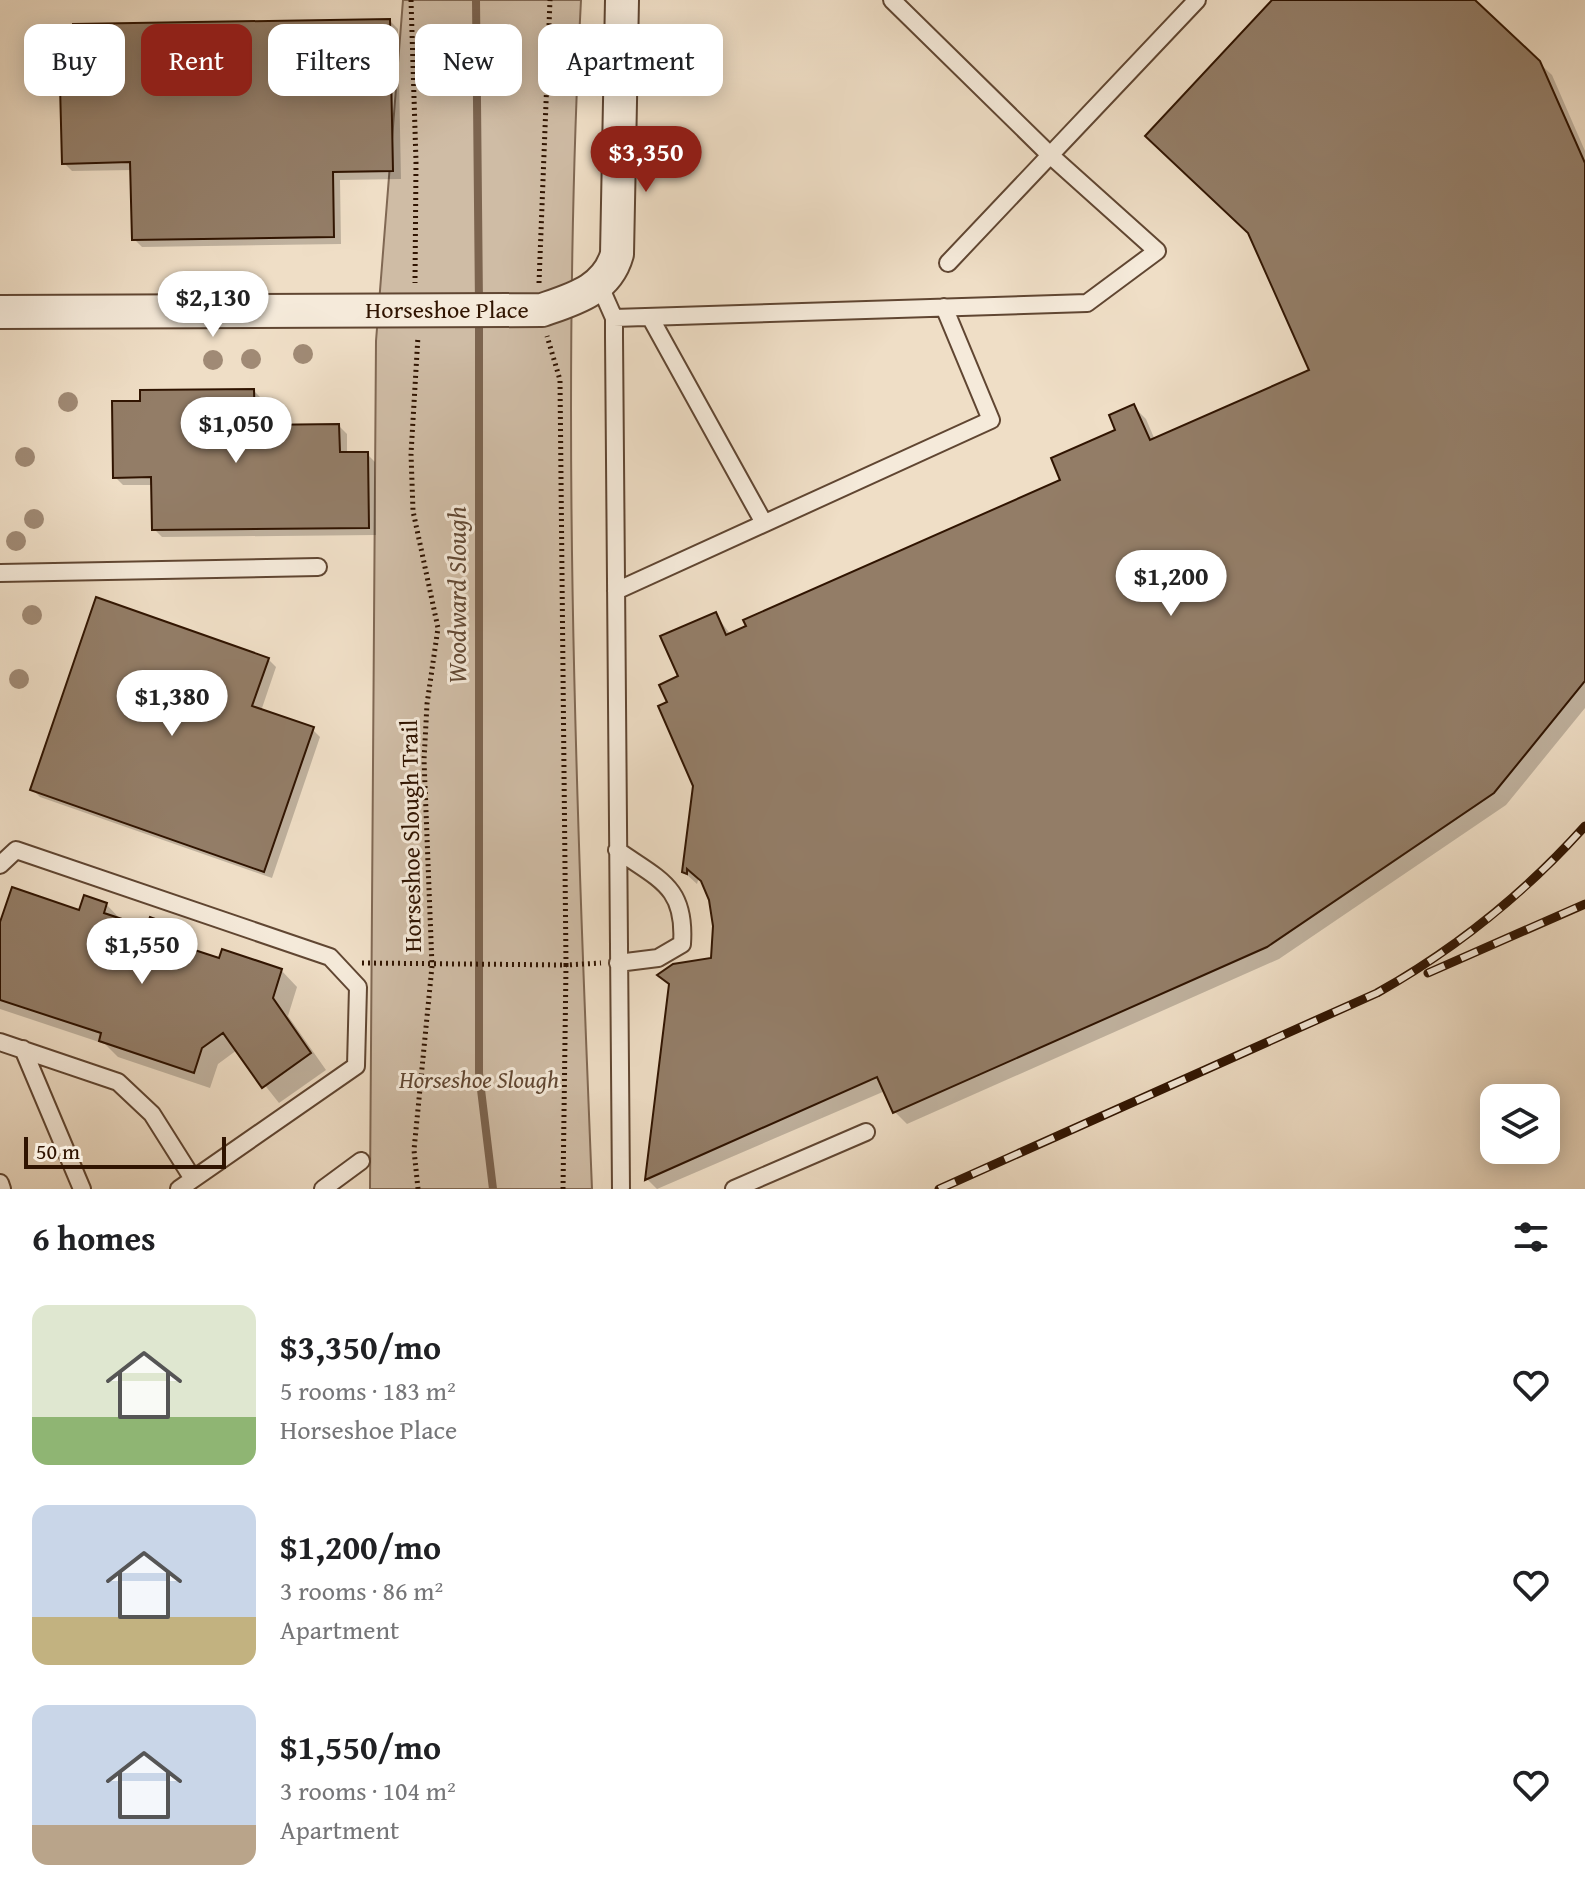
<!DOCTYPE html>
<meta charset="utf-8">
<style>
body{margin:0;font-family:"Gentium Book Plus",serif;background:#f6f6f6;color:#202124;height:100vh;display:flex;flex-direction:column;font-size:30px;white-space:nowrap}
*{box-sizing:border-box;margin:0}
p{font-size:26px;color:#757577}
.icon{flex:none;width:44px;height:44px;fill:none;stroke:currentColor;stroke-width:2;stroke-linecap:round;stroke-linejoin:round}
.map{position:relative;height:1189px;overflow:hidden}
.drawer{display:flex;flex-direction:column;background:#fff;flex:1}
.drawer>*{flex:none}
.guide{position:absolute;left:24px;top:24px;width:800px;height:72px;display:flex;gap:16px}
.buttons{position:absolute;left:1480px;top:1084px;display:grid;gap:16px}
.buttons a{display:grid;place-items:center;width:80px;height:80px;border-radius:16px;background:#fff;box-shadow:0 4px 20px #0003;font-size:40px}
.scale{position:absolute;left:24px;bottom:20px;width:202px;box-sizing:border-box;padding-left:8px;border:4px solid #301401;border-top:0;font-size:22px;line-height:28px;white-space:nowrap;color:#301401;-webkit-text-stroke:6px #f5eada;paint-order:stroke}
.price{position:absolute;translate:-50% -68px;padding:0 18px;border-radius:28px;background:#fff;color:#222;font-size:26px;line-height:52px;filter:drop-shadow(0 2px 4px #0008)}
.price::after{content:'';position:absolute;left:50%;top:48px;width:24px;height:18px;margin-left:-12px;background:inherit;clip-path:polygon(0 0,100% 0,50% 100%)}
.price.on{background:#8f2418;color:#fff}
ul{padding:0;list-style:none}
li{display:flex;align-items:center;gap:24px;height:200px;padding:0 32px}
li span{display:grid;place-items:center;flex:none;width:224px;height:160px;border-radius:16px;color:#555}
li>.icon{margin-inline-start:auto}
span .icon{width:96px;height:96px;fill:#fffc;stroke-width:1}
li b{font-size:34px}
h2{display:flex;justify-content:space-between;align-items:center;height:96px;padding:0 32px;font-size:34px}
.tag{padding:0 28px;border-radius:16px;background:#fff;box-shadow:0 4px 20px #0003;font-size:28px;line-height:72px}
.tag.on{background:#8f2418;color:#fff}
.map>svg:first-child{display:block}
</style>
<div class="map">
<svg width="1585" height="1189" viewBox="0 0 1585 1189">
<rect width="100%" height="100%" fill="#efdec6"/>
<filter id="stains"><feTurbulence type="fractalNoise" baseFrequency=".0025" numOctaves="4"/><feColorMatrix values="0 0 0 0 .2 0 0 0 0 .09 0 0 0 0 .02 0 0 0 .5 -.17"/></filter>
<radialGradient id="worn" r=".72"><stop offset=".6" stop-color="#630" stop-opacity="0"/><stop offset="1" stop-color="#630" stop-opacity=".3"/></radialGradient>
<path fill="#cfbca5" stroke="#806853" stroke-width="2" d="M 403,0 L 581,0 C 560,396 576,793 592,1189 L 370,1189 L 376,341 Z"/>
<path fill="#0003" d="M 1275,0 L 1472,0 L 1552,75 L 1585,151 L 1585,708 L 1506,805 L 1279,959 L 907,1124 L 894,1111 L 885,1091 L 657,1189 L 647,1179 L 670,986 L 660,975 L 713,960 L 715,926 L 711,900 L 703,881 L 699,877 L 697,884 L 684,872 L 695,786 L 670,704 L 680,677 L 715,614 L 731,635 L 1063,481 L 1118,431 L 1133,406 L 1146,419 L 1155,440 L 1312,371 Z
M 390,21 L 398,29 L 401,179 L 340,180 L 341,244 L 142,247 L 134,239 L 133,170 L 72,171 L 64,163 Z
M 254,391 L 262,399 L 262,427 L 339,426 L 347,434 L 347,454 L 367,454 L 375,462 L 376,535 L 162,537 L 154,529 L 153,485 L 123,485 L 115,477 L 142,403 Z
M 268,659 L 276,667 L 261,711 L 312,729 L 320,737 L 272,878 L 40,797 L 32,789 Z
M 106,904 L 123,922 L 147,930 L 168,926 L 184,942 L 182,948 L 220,961 L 281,970 L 297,987 L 288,1016 L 326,1070 L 279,1103 L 237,1050 L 218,1064 L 210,1088 L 118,1057 L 105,1044 L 0,1009 L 0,929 Z"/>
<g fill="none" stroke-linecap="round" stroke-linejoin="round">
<path stroke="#7c644f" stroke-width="8" d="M 476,0 L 479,305
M 479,319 L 479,1073 L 493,1189"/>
</g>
<path fill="#937d67" stroke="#301401" stroke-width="2" d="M 1272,0 L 1475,0 L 1540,61 L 1585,163 L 1585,681 L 1494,793 L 1267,947 L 893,1113 L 877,1077 L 645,1180 L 669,984 L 657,975 L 673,964 L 711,958 L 713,926 L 709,900 L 701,881 L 687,869 L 687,874 L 682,872 L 693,786 L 658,706 L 667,702 L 659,685 L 678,676 L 660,636 L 716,612 L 726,635 L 746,626 L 743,620 L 1060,480 L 1051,458 L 1115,430 L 1109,415 L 1134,404 L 1150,440 L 1309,370 L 1248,233 L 1145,136 Z
M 390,19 L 393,171 L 333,172 L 334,237 L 132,240 L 130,162 L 62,164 L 60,85 L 74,85 L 73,24 Z
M 254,389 L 255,425 L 339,424 L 340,452 L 368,452 L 369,528 L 152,530 L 151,477 L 113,478 L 112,401 L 140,401 L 140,390 Z
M 96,597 L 269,658 L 252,706 L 314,727 L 264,872 L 30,790 Z
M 12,887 L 79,910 L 84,895 L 107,903 L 104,913 L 146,927 L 150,917 L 169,924 L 164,940 L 219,958 L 222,949 L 282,969 L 273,998 L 311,1053 L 262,1088 L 223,1033 L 202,1048 L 194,1073 L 99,1041 L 101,1033 L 0,1000 L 0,922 Z"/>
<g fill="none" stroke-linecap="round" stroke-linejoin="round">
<g stroke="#604632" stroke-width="20">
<path id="service" d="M 948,263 L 1197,0
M 599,284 L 614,318 L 614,337 L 621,1189
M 650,317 L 764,523
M 614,318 L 1087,303 L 1157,251 L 1050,155 L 892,0
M 0,573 L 318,567
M 616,591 L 991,420 L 944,307
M 617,850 C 660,880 686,887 682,944 L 658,958 L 618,963
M 0,865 L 16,850 L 330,957 L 358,987 L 356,1066 L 179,1189
M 0,1042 L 118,1082 L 152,1114 L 193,1179
M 23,1049 L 82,1189
M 0,1183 L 2,1189
M 323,1189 L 361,1161
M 734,1189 L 866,1132"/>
</g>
<g stroke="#604632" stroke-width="36">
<path id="minor" d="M 0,312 L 542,310 C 574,299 607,290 617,254 L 622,0"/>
</g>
<path stroke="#301401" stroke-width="5" stroke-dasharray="2 4" stroke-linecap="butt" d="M 411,0 L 416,162 L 415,283
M 539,283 L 550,0
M 362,963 L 566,965 L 560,380 L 547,336
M 418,1189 L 414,1150 L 432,966 L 424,760 L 427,704 L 438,628 L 413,511 L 411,454 L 418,336
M 563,1189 L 566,965 L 601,963"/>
<use href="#service" stroke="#f5eada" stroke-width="16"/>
<use href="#minor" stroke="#f5eada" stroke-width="32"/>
<g stroke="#301401" stroke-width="9">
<path id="rail" d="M 1428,973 L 1585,904
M 939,1189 L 1377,993 C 1457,948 1524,894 1585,826"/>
</g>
<use href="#rail" stroke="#f5eada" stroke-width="6" stroke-dasharray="18" stroke-linecap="butt"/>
</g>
<g fill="#a08a75">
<circle cx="303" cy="354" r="10"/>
<circle cx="251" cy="359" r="10"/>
<circle cx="213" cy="360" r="10"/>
<circle cx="68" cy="402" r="10"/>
<circle cx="25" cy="457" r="10"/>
<circle cx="34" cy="519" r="10"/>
<circle cx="16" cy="541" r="10"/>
<circle cx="32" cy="615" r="10"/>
<circle cx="19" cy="679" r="10"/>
</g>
<g text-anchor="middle" stroke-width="6" stroke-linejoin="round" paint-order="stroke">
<g font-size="24" fill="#301401" stroke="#f5eada">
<text x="447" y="318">Horseshoe Place</text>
<text transform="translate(411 836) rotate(-91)" y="8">Horseshoe Slough Trail</text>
</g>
<g font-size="24" font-style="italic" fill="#604632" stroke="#f5eada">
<text x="479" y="1088">Horseshoe Slough</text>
</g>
<g font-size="26" font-style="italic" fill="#624935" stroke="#f5eada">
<text transform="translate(457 595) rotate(-90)" y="9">Woodward Slough</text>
</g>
</g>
<rect width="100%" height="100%" filter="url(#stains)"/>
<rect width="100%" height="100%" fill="url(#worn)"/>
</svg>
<div class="buttons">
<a><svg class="icon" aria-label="layers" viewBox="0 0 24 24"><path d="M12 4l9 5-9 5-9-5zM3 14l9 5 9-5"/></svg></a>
</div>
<div class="scale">50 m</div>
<b class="price on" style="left:646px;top:194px">$3,350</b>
<b class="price" style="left:213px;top:339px">$2,130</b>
<b class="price" style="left:236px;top:465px">$1,050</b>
<b class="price" style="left:1171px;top:618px">$1,200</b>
<b class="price" style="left:172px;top:738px">$1,380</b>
<b class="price" style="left:142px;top:986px">$1,550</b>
<div class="guide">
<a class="tag">Buy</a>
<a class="tag on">Rent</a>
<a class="tag">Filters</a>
<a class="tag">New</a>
<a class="tag">Apartment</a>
</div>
</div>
<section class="drawer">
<h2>6 homes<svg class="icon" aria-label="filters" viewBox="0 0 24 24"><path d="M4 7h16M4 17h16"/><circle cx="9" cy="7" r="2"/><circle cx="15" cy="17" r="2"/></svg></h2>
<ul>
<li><span style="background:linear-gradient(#dfe7d0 70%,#8fb573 0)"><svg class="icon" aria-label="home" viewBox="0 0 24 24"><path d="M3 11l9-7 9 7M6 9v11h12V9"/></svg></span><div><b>$3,350/mo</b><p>5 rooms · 183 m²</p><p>Horseshoe Place</p></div><svg class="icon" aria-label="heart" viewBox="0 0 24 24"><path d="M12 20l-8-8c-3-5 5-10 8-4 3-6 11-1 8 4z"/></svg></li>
<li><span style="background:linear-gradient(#c9d6e8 70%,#c2b280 0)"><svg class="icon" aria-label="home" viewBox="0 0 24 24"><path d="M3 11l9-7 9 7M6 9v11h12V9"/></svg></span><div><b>$1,200/mo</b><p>3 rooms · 86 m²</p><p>Apartment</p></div><svg class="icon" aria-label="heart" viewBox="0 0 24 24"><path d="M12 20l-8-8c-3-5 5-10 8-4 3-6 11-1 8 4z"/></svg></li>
<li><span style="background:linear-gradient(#c9d6e8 75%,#b9a48a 0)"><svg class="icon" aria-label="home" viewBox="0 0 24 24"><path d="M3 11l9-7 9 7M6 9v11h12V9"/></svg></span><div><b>$1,550/mo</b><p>3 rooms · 104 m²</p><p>Apartment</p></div><svg class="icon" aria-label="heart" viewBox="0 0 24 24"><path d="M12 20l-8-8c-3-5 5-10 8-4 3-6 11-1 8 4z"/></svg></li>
</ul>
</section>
